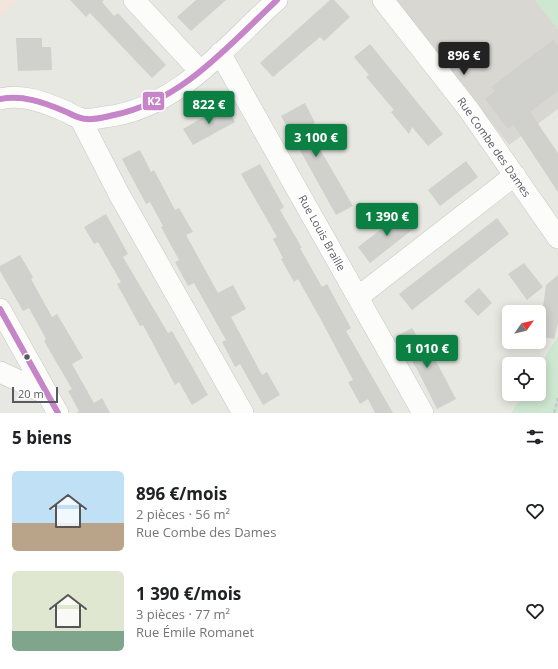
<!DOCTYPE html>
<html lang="fr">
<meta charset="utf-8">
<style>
body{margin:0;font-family:"Open Sans",sans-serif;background:#f2f2f2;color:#202124;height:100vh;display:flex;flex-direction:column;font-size:15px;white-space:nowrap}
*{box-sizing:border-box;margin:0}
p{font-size:13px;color:#757577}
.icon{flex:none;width:22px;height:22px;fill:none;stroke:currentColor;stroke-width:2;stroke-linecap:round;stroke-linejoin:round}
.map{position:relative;height:413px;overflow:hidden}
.panel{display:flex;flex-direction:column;background:#fff;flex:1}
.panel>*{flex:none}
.needle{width:26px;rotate:56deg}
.tools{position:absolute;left:502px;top:305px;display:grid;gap:8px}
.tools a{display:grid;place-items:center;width:44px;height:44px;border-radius:6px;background:#fff;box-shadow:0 2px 10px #0003;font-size:20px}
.scale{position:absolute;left:12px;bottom:10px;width:46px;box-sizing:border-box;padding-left:4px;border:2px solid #585a61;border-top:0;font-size:11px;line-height:14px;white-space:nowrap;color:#585a61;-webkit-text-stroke:3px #fff;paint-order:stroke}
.price{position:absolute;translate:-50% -34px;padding:0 9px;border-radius:4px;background:#0b8043;color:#fff;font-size:13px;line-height:26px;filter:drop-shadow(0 1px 2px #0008)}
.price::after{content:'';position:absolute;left:50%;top:24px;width:12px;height:9px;margin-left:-6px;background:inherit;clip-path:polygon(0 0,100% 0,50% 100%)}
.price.selected{background:#222;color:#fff}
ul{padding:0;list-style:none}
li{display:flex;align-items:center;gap:12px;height:100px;padding:0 12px}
li span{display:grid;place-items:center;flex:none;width:112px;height:80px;border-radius:6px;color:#555}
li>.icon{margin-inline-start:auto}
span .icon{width:48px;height:48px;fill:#fffc;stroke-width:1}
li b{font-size:17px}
h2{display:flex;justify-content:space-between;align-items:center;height:48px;padding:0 12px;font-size:17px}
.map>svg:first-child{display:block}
</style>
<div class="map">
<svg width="558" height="413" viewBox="0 0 558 413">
<rect width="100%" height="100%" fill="#e8e8e2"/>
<path fill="#d8d7d1" d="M 395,0 L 535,0 L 558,29 L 558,109 L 509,145 Z"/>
<path fill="#f3e4dc" d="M 0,0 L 16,0 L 17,1 L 0,17 Z"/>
<path fill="#cee7d0" d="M 535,0 L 558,0 L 558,29 Z
M 558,336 L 558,413 L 511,413 L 523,394 L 539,394 L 539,367 Z"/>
<path fill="#d0d0cc" d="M 70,0 L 104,0 L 102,2 L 114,16 L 118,13 L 166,65 L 152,78 L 90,13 L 86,17 Z
M 196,0 L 226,0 L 191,31 L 177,17 Z
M 330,0 L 334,0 L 350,17 L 324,41 L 320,37 L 273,77 L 260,63 Z
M 16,38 L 42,38 L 42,47 L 51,47 L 52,70 L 18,71 Z
M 553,40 L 558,46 L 558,91 L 530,112 L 558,153 L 558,192 L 513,124 L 508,129 L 485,99 L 495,91 L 491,87 Z
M 370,44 L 443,134 L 428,146 L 412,127 L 409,134 L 391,112 L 394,110 L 366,77 L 369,75 L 354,57 Z
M 305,103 L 315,123 L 307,127 L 353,206 L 336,215 L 281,116 Z
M 226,104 L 235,122 L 193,145 L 183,129 Z
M 140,150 L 151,172 L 154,170 L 175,210 L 179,208 L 193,232 L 186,235 L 218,293 L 233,285 L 246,309 L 231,317 L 262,375 L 267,372 L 280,395 L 263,405 L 240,364 L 235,367 L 222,342 L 226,340 L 194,283 L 188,286 L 175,262 L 179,260 L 161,227 L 163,226 L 150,202 L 146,204 L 122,159 Z
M 466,161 L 478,177 L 440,206 L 428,190 Z
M 260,164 L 284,207 L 280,210 L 302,248 L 300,248 L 322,287 L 327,284 L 351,328 L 346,331 L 393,413 L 375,413 L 368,399 L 360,404 L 348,382 L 353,380 L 320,318 L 298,279 L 294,282 L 281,259 L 283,258 L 273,239 L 277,237 L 241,174 Z
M 405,211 L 417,226 L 370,263 L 358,247 Z
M 106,214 L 128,254 L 123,257 L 168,333 L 172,331 L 208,395 L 192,405 L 179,382 L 175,385 L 143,325 L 140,326 L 117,284 L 121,282 L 98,242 L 94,244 L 84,227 Z
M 497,218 L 509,234 L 412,310 L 399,294 Z
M 20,255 L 33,277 L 31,279 L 52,317 L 57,314 L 83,358 L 72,364 L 94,403 L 102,398 L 110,413 L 76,413 L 79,411 L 68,391 L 72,389 L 44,341 L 46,339 L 29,308 L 23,311 L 0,271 L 0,266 Z
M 524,263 L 543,287 L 527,300 L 508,274 Z
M 558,275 L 558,323 L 554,339 L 539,336 L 546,285 Z
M 479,288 L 492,303 L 478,316 L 464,301 Z
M 412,328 L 425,350 L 429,348 L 456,399 L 437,409 L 418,371 L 397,336 Z"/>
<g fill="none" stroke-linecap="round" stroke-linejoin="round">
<g stroke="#c6c6c6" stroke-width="22">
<path id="minor" d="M 134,0 L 200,71
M 383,0 L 469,110 L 558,238
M 220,53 L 423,413
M 0,99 C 23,93 46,103 67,112 C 72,115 78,119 84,119 C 90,120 98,118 105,117 C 178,109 225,46 277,0
M 80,118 L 119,194 L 243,413
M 358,297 L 515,175
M 0,309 L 58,413
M 0,372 L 47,394"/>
</g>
<path stroke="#c5cbc9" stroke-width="2.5" stroke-dasharray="4 2" stroke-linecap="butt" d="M 554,413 L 558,398"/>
<use href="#minor" stroke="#fcfcfb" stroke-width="21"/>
<g stroke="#fff" stroke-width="9">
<path id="bus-1" d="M 0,99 C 23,95 43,102 64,111 C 72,114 78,119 87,119 C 96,120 105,117 114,115 C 182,101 228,46 277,0
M 0,309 L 58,413"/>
</g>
<use href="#bus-1" stroke="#c685c8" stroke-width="6"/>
</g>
<circle fill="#585a61" stroke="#fff" stroke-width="1.5" cx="27" cy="357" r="3.5"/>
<g text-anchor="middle" stroke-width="3.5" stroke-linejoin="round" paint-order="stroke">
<g font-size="11" fill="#585a61" stroke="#fff">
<text transform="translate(494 147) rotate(55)" y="4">Rue Combe des Dames</text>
<text transform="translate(322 233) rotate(61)" y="4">Rue Louis Braille</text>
</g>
</g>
<rect stroke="#fff" stroke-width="1.5" x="142" y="91" width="23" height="20" rx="4" fill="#c685c8"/>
<g font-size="11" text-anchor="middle" font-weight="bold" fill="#fff">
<text x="154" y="105">K2</text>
</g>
</svg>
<div class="tools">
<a><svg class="needle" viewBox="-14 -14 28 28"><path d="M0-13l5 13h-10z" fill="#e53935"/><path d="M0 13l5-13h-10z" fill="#757577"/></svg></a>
<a><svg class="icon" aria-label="locate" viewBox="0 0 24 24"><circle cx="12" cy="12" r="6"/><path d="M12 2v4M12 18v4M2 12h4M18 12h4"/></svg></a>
</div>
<div class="scale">20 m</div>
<b class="price selected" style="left:464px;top:76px">896 €</b>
<b class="price" style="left:209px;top:125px">822 €</b>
<b class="price" style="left:316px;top:158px">3 100 €</b>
<b class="price" style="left:387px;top:237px">1 390 €</b>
<b class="price" style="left:427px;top:369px">1 010 €</b>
</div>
<section class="panel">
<h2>5 biens<svg class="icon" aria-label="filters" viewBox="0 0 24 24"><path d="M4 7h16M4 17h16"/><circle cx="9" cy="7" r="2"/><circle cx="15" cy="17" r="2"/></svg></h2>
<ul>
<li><span style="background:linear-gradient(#bfe0f5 65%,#b9a48a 0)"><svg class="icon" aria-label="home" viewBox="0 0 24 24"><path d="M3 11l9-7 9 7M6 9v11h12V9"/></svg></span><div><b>896 €/mois</b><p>2 pièces · 56 m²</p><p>Rue Combe des Dames</p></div><svg class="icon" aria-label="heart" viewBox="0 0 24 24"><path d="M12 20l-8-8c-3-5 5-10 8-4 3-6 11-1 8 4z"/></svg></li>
<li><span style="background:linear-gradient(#dfe7d0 75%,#7fa58c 0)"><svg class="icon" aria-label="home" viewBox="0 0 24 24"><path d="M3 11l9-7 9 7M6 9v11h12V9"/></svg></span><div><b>1 390 €/mois</b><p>3 pièces · 77 m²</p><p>Rue Émile Romanet</p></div><svg class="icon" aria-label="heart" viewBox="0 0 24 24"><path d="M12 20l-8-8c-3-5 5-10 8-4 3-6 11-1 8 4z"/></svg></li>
</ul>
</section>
